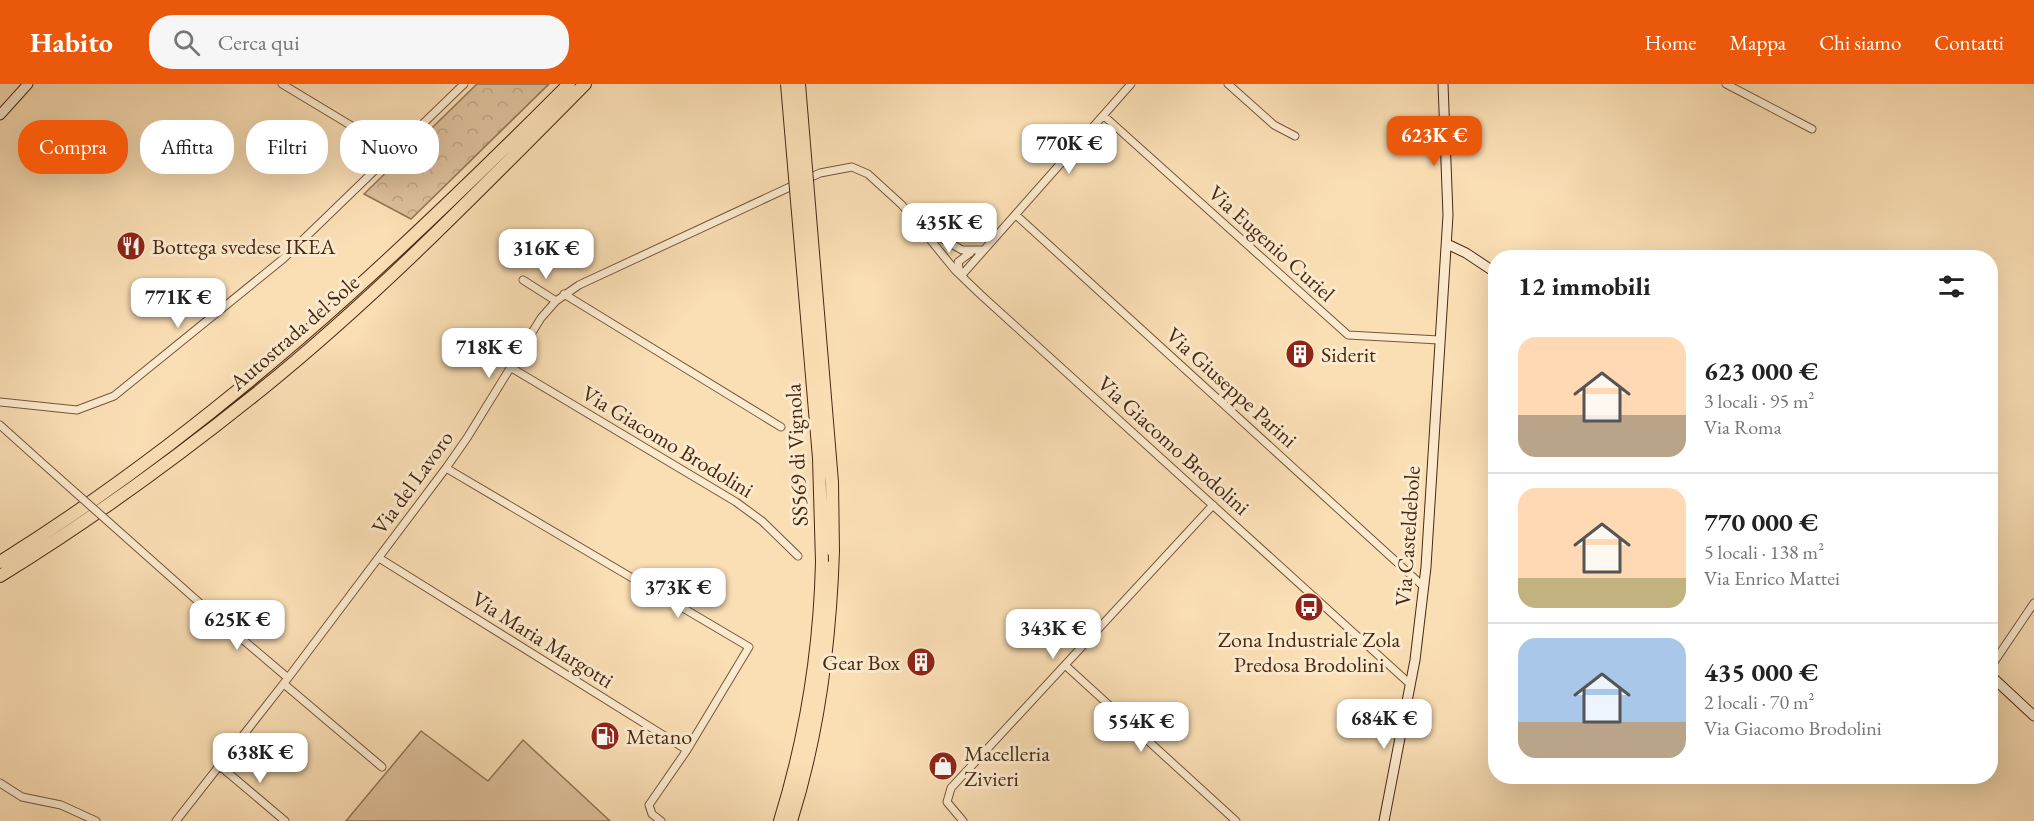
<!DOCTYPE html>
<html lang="it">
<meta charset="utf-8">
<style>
body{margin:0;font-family:"EB Garamond",serif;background:#f6f6f6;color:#222;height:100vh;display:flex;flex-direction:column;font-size:22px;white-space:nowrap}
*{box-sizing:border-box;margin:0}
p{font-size:20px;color:#767676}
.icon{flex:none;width:33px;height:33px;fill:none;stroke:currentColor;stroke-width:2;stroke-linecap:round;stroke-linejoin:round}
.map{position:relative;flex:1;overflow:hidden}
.sheet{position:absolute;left:1488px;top:166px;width:510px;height:534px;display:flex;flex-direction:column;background:#fff;border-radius:24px;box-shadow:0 6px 24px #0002}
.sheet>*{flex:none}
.banner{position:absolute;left:18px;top:36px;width:570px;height:54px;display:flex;gap:12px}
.price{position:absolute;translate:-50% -51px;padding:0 14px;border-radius:12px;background:#fff;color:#222;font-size:20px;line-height:39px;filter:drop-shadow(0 2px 3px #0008)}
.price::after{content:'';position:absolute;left:50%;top:36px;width:18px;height:14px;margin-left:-9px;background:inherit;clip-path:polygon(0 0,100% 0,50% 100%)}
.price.selected{background:#ea580c;color:#fff}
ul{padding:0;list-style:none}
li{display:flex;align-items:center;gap:18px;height:150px;padding:0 30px}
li+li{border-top:2px solid #e0e0e0}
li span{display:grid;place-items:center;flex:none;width:168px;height:120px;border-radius:18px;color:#555}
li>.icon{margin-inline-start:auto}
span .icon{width:72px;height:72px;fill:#fffc;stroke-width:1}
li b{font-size:26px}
h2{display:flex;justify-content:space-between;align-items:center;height:72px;padding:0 30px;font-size:26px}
.chip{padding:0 21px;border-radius:24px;background:#fff;box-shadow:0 6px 24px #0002;font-size:21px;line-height:54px}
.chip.selected{background:#ea580c;color:#fff}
header{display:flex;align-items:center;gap:36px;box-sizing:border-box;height:84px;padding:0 30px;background:#ea580c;color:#fff}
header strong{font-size:28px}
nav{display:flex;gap:33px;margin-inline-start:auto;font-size:21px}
.search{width:420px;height:54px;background:#f6f6f6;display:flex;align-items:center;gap:15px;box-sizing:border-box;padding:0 21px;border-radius:24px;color:#767676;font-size:22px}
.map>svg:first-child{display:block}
</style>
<header>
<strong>Habito</strong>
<div class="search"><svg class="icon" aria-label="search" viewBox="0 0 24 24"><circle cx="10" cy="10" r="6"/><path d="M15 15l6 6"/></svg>Cerca qui</div>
<nav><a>Home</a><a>Mappa</a><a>Chi siamo</a><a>Contatti</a></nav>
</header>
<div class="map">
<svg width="2034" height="737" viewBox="0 0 2034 737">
<defs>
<pattern id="forest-crowns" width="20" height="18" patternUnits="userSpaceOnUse" patternTransform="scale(1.5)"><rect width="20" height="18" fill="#dcbf99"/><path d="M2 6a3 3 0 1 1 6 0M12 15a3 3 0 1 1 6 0" fill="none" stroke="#bea483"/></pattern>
</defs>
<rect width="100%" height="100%" fill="#fadeb4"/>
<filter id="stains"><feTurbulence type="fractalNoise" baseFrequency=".00333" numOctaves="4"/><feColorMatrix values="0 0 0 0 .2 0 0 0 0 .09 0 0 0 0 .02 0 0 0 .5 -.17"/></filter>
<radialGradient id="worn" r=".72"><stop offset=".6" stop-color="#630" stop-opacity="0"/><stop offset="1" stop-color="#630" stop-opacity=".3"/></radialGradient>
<path fill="url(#forest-crowns)" stroke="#927456" stroke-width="1.5" d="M 477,0 L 549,0 L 411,135 L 364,110 Z"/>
<path fill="#dcbf99" stroke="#927456" stroke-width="1.5" d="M 421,647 L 488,697 L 523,656 L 610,737 L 346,737 Z"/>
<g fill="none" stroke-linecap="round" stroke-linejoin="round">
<g stroke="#75563b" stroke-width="9">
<path id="street" d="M 282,0 L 395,68
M 1228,0 L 1274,41 L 1295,52
M 1726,0 L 1812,45
M 1104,32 L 1348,251 L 1439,256
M 1016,131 L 1424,503
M 925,145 L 962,166 L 983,166
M 960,190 L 958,178 L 970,169
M 961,192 L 1131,0
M 523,196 L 556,217
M 564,210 L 781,343
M 510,283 L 736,418 L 762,437 L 798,472
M 0,318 L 77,326 L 114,312 L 283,175 L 464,0
M 0,341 L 40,377
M 446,384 L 749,563 L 687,666 L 649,721 L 652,730 L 661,737
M 379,474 L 687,666
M 202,521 L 288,594
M 1065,581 L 1236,737
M 1990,584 L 2034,519
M 284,600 L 382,683
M 220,682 L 285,737
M 0,699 L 22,713 L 61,721 L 96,737
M 176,737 L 288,594 L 446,384 L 467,354 L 541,234 L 556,217 L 579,201 L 820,89 L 852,83 L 868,90 L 902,121 L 955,186 L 981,211 L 1410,600
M 963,737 L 947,718 L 951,704 L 1213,421"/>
</g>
<g stroke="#492913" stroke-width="11">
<path id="secondary" d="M 0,31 L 28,0
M 1447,160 L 1466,169 L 1496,189
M 1990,591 L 2034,632
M 1384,737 L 1415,576 L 1426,483 L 1448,131 L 1443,0"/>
</g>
<g stroke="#492913" stroke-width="14">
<path id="highway" d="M 0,478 C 212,346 394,176 569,0
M 0,492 C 91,436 179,372 262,305 C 377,212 481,105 585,0
M 780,737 C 806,653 820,565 822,478
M 791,737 C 819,649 830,560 833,467"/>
</g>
<use href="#street" stroke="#fceace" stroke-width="7"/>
<use href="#secondary" stroke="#fceace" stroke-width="9"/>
<use href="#highway" stroke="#fadeb4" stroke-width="12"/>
<g stroke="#75563b" stroke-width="9" stroke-linecap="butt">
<path id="street-bridge" d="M 40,377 L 202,521"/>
</g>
<g stroke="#492913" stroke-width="14" stroke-linecap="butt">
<path id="highway-bridge" d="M 787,0 L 819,374 L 822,478
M 799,0 L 832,398 L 833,467"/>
</g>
<use href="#street-bridge" stroke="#fceace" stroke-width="7"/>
<use href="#highway-bridge" stroke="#fadeb4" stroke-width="12"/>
</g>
<defs>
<g id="restaurant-disc" transform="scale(1.5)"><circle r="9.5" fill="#8f2418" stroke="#fceace"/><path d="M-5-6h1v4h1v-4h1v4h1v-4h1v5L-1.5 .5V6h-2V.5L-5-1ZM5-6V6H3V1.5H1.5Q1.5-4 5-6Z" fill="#fff"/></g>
<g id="building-disc" transform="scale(1.5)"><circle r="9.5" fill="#8f2418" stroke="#fceace"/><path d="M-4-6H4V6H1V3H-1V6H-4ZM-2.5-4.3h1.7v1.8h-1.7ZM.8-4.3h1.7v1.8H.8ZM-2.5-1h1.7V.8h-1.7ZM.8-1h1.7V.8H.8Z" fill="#fff"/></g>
<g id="bus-disc" transform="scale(1.5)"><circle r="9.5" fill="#8f2418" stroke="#fceace"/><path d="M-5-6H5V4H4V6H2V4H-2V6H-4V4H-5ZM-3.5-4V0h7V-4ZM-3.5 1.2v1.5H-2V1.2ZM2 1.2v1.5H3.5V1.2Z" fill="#fff"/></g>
<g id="fuel-disc" transform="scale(1.5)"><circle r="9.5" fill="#8f2418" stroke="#fceace"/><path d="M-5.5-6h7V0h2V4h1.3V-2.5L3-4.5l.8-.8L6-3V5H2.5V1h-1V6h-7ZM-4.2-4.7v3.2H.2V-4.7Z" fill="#fff"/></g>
<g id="shop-disc" transform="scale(1.5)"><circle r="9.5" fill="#8f2418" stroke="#fceace"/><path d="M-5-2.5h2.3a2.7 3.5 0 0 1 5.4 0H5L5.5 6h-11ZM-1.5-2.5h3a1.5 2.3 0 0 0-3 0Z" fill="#fff"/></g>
</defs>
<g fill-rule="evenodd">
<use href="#restaurant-disc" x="131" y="162"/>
<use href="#building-disc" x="1300" y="270"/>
<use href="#bus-disc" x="1309" y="523"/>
<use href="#building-disc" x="921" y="578"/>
<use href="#fuel-disc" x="605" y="652"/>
<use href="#shop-disc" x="943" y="682"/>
</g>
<g text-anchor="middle" stroke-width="6" stroke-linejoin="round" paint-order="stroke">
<g font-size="22" fill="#492913" stroke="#fceace">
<text transform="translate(1272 159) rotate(42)" y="8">Via Eugenio Curiel</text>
<text transform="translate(294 248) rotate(-41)" y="8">Autostrada del Sole</text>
<text transform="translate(1232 303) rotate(42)" y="8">Via Giuseppe Parini</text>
<text transform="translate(668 357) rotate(31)" y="8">Via Giacomo Brodolini</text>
<text transform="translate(1174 361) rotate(42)" y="8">Via Giacomo Brodolini</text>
<text transform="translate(796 371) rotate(-93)" y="8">SS569 di Vignola</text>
<text transform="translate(412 398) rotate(-54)" y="8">Via del Lavoro</text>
<text transform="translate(1407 452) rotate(-86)" y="8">Via Casteldebole</text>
<text transform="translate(543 555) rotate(32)" y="8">Via Maria Margotti</text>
</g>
<g font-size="22" fill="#492913" stroke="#fceace" text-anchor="start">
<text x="152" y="170">Bottega svedese IKEA</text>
<text x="1321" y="278">Siderit</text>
<text x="1309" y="563" text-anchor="middle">Zona Industriale Zola<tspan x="1309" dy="25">Predosa Brodolini</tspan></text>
<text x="900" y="586" text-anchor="end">Gear Box</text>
<text x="626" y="660">Metano</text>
<text x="964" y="677">Macelleria<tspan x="964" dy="25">Zivieri</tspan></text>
</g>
</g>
<rect width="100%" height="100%" filter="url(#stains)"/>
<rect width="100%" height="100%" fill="url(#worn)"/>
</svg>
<b class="price selected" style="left:1434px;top:83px">623K €</b>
<b class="price" style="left:1069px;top:91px">770K €</b>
<b class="price" style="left:949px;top:170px">435K €</b>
<b class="price" style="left:546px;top:196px">316K €</b>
<b class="price" style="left:178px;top:245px">771K €</b>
<b class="price" style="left:489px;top:295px">718K €</b>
<b class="price" style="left:678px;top:535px">373K €</b>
<b class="price" style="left:237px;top:567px">625K €</b>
<b class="price" style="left:1053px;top:576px">343K €</b>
<b class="price" style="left:1384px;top:666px">684K €</b>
<b class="price" style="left:1141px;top:669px">554K €</b>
<b class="price" style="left:260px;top:700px">638K €</b>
<div class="banner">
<a class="chip selected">Compra</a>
<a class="chip">Affitta</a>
<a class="chip">Filtri</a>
<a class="chip">Nuovo</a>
</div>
<section class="sheet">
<h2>12 immobili<svg class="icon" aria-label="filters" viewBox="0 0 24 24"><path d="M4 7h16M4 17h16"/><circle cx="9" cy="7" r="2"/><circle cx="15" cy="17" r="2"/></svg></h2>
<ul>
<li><span style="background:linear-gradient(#ffd9b3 65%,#b9a48a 0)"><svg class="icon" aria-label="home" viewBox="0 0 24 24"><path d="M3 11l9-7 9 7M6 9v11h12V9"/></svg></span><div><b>623 000 €</b><p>3 locali · 95 m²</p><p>Via Roma</p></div></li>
<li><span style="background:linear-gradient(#ffd9b3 75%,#c2b280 0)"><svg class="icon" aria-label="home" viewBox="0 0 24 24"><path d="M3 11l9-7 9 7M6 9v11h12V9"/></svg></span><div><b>770 000 €</b><p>5 locali · 138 m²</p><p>Via Enrico Mattei</p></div></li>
<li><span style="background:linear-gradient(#a9c7e8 70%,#b9a48a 0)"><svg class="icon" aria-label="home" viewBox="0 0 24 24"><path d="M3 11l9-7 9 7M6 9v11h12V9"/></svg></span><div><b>435 000 €</b><p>2 locali · 70 m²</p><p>Via Giacomo Brodolini</p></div></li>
</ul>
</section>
</div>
